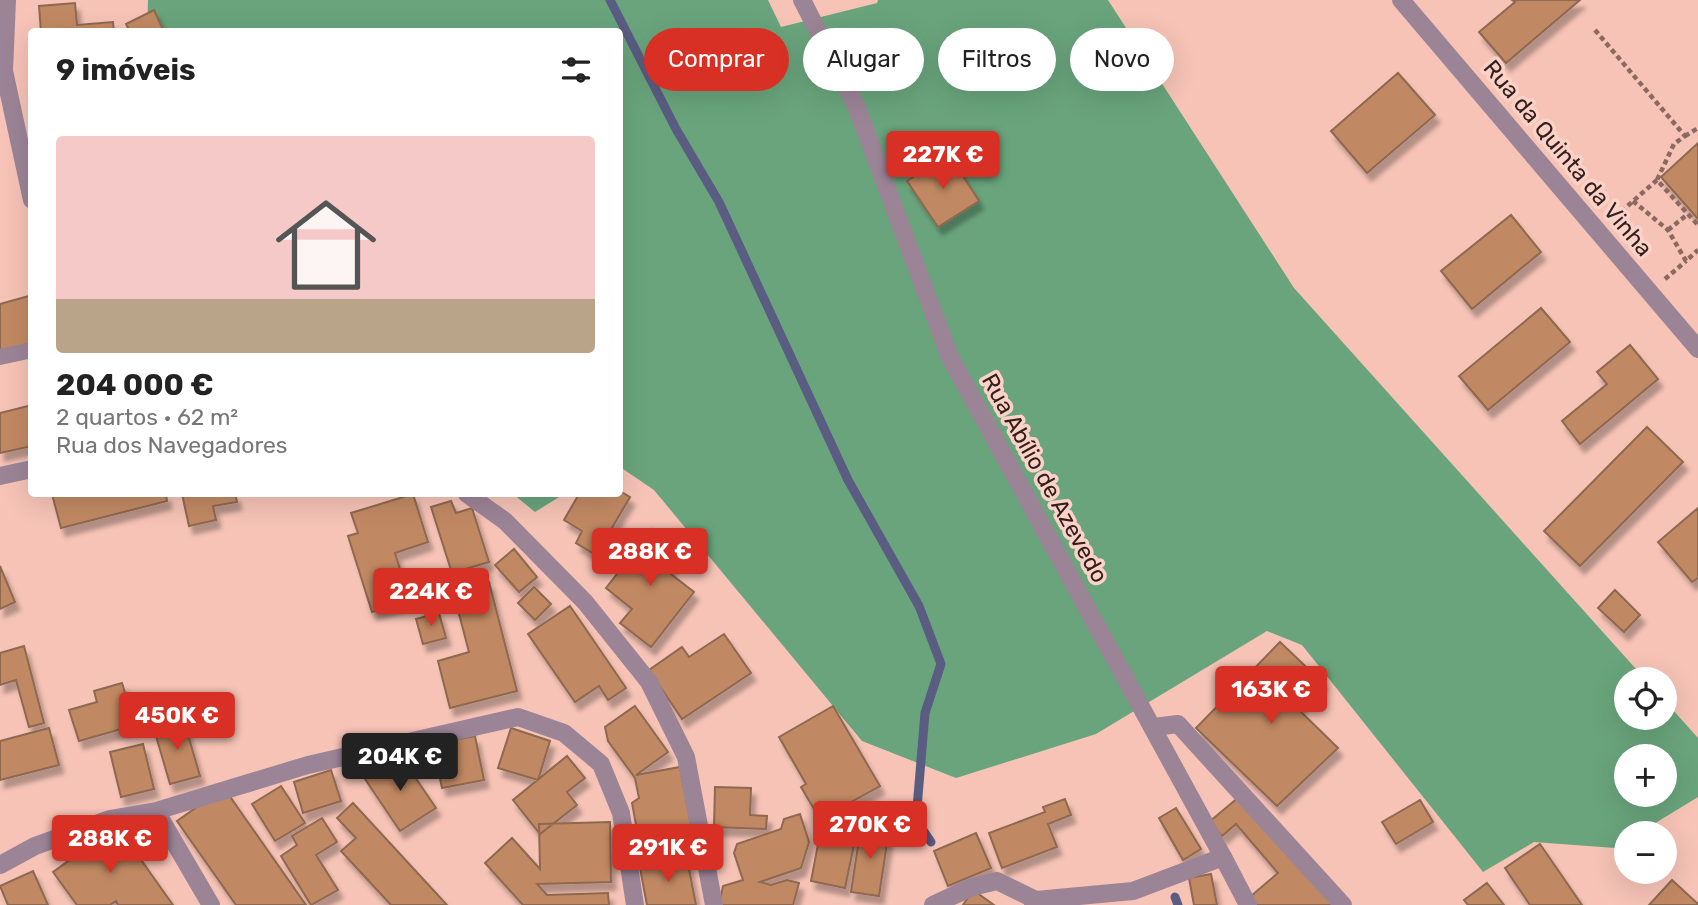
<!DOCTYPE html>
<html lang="pt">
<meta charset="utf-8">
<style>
body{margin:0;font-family:Rubik,sans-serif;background:#f6f6f6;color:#222;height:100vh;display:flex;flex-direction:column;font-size:26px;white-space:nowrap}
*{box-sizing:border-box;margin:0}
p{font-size:23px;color:#767676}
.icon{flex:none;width:38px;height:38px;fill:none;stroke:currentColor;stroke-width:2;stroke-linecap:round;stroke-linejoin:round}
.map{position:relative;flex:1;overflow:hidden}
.drawer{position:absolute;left:28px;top:28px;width:595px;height:469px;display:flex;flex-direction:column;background:#fff;border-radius:7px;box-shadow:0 7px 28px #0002}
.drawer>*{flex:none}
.banner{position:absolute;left:644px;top:28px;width:665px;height:63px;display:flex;gap:14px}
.controls{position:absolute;left:1614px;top:667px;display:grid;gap:14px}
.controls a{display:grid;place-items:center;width:63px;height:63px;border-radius:50%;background:#fff;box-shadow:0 7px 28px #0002;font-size:35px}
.price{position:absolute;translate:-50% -60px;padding:0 16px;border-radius:7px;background:#d93025;color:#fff;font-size:23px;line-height:46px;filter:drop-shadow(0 2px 4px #0008)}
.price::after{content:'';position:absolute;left:50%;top:42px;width:21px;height:16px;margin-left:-10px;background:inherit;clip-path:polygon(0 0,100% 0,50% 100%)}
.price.active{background:#222;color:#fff}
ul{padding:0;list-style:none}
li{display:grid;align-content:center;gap:14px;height:371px;padding:0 28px}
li+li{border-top:2px solid #e0e0e0}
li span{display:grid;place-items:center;height:217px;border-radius:7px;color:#555}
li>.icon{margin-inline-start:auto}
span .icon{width:126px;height:126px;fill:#fffc;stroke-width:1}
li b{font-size:30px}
h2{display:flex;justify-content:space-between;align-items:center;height:84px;padding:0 28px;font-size:30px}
.pill{padding:0 24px;border-radius:32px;background:#fff;box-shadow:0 7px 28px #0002;font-size:24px;line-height:63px}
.pill.active{background:#d93025;color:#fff}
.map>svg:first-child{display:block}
</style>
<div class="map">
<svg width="1698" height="905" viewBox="0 0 1698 905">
<defs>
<filter id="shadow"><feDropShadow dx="4.5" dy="8" stdDeviation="2" flood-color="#0004"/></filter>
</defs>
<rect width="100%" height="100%" fill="#f6c3b6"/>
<path fill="#69a47c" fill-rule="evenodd" d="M 148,0 L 768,0 L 781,27 L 877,3 L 878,0 L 1108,0 L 1294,288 L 1645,679 L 1626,679 L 1626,718 L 1664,718 L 1664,700 L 1698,738 L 1698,797 L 1639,833 L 1626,833 L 1626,841 L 1615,848 L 1534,842 L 1483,872 L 1302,645 L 1267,631 L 1096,734 L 956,778 L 862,741 L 654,490 L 620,467 L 620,32 L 147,32 ZM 1626,756 L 1664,756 L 1664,794 L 1626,794 Z
M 513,494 L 564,494 L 535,512 Z"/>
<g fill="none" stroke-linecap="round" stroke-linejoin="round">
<path stroke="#5a5c82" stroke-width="9" d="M 610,0 L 676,129 L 719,202 L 848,480 L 919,606 L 941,664 L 925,713 L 916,820 L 931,842
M 1175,897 L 1178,905"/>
</g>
<path fill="#c18964" stroke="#8e684f" stroke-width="2" filter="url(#shadow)" d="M 1512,0 L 1580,0 L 1506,63 L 1479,32 L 1515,2 Z
M 75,3 L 77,25 L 113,22 L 114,32 L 41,32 L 39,6 Z
M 154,10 L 164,32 L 130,32 L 126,24 Z
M 1398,73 L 1435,115 L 1367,173 L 1331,131 Z
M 1698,143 L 1698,219 L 1661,177 Z
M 949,154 L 979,201 L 938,227 L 907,181 Z
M 1511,215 L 1541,252 L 1472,309 L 1441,271 Z
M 32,295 L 32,343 L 0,352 L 0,304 Z
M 1541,308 L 1570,342 L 1488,410 L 1459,376 Z
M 1630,345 L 1658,379 L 1580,444 L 1562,421 L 1607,384 L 1597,372 Z
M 32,405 L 32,446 L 0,453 L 0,413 Z
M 1647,427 L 1683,462 L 1580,566 L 1544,531 Z
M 620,491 L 630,497 L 596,555 L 576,543 L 582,531 L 564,520 L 579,494 L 620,494 Z
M 52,494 L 166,494 L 167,501 L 61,528 Z
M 182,494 L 235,494 L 237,502 L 213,506 L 216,520 L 189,526 Z
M 413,494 L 428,542 L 395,553 L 410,601 L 372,612 L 348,536 L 358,533 L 351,513 Z
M 451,501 L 456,513 L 472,508 L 489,562 L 452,573 L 431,507 Z
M 1698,508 L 1698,578 L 1692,582 L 1658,542 Z
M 652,529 L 682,552 L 667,571 L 694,592 L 651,647 L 620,623 L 632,609 L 606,588 Z
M 514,549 L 537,577 L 519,592 L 495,565 Z
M 0,566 L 15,602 L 0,609 Z
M 489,582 L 517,691 L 450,708 L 438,661 L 469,652 L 453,591 Z
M 534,587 L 551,604 L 535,620 L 518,603 Z
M 1615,590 L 1640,615 L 1624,632 L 1598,608 Z
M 570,606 L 626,688 L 608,700 L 599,686 L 575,702 L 528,634 Z
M 439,613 L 446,638 L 423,644 L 416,619 Z
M 724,634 L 751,673 L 682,719 L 649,670 L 682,647 L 689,657 Z
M 1280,642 L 1322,682 L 1297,708 L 1338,748 L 1277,806 L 1196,728 Z
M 24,646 L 44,723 L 29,727 L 16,680 L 0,685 L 0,653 Z
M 122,683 L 127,699 L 145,693 L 153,720 L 79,741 L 69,710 L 97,702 L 94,691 Z
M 635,706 L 668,752 L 636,775 L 680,767 L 694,841 L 641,852 L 632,803 L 639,798 L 635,778 L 608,741 L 605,727 Z
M 833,706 L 880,786 L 853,801 L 856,806 L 823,824 L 801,787 L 806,784 L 779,737 Z
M 184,721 L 200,776 L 170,784 L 154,729 Z
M 49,728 L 59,765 L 0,780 L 0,741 Z
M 511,728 L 550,741 L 538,780 L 498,768 Z
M 475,736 L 484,780 L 442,788 L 433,744 Z
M 143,744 L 154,789 L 121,797 L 110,752 Z
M 400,755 L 436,808 L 400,831 L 365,779 Z
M 567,756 L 585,778 L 567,792 L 577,805 L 540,834 L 513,800 Z
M 331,770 L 341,801 L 303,813 L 294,782 Z
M 281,786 L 305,823 L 275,841 L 252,804 Z
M 715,787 L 751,788 L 750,815 L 767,816 L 766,829 L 714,827 Z
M 224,788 L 306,905 L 236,905 L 177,821 Z
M 1239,797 L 1334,905 L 1247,905 L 1244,902 L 1278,873 L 1236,824 L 1222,836 L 1209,822 Z
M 1065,799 L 1071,815 L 1048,824 L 1057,847 L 1002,868 L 989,833 L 1045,812 L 1043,807 Z
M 1420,800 L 1433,822 L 1396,844 L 1382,822 Z
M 353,803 L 447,905 L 391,905 L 341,851 L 356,838 L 337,818 Z
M 1176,808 L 1201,849 L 1183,860 L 1159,818 Z
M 800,814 L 809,842 L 801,868 L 760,882 L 771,885 L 787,880 L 799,883 L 793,905 L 719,905 L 723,886 L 743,880 L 734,853 L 737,844 L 781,829 L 784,819 Z
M 322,818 L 337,842 L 316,855 L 338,890 L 311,905 L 281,856 L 297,845 L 292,836 Z
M 610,822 L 611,882 L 537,884 L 547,895 L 608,893 L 609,905 L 523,905 L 485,863 L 512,838 L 540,869 L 539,824 Z
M 822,823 L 857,830 L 845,888 L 811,881 Z
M 117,826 L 173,905 L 118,905 L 116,901 L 110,905 L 77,905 L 53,872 Z
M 861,826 L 889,830 L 879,896 L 851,892 Z
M 976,833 L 991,868 L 948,886 L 934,851 Z
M 1540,844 L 1582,905 L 1530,905 L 1505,868 Z
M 687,859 L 696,905 L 647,905 L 640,868 Z
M 33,871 L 48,905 L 8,905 L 0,886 Z
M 1211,874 L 1217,905 L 1194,905 L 1189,878 Z
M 1672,880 L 1698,904 L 1698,905 L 1649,905 Z
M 1487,883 L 1504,905 L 1468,905 L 1464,900 Z
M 973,890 L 994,905 L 963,905 Z"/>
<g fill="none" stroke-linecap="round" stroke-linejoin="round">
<path stroke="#8b6961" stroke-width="4.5" stroke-dasharray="5 3.5" stroke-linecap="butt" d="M 1595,30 L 1685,136 L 1674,144 L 1657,180
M 1685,136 L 1698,128
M 1633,201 L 1668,230 L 1686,261 L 1698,250
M 1615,217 L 1657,180 L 1698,225
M 1668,230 L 1688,214
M 1665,279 L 1686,261"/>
<path stroke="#9c8497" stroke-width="16" d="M 0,357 L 32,350"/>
<path stroke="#9c8497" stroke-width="18" d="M 7,0 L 4,71 L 32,200
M 1401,0 L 1698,349
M 0,476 L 32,469
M 467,494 L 505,521 L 585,602 L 649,682 L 686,757 L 714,905
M 156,811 L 211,905
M 1223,857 L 1248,905
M 0,865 L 35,846 L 110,819 L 156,811 L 308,765 L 518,717 L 564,733 L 601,764 L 621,813 L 635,905
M 933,905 L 972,887 L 997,881 L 1036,900"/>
<path stroke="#9c8497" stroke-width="18" d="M 802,0 L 857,108 L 950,357 L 1223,857 L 1133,891 L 1036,900 L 1033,905
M 1154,727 L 1178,724 L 1343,905"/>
</g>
<g text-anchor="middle" stroke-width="7" stroke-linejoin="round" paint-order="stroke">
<g font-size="23" fill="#33201c" stroke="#fcd2c8">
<text transform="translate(1568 158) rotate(50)" y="8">Rua da Quinta da Vinha</text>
<text transform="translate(1045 478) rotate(61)" y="8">Rua Abílio de Azevedo</text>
</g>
</g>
</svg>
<div class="controls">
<a><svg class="icon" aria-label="locate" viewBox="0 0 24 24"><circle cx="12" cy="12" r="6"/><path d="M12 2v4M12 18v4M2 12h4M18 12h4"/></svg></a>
<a>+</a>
<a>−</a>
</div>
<b class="price" style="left:943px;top:191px">227K €</b>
<b class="price" style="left:650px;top:588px">288K €</b>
<b class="price" style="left:431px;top:628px">224K €</b>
<b class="price" style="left:1271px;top:726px">163K €</b>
<b class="price" style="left:177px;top:752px">450K €</b>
<b class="price active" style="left:400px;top:793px">204K €</b>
<b class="price" style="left:870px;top:861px">270K €</b>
<b class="price" style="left:110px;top:875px">288K €</b>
<b class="price" style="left:668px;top:884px">291K €</b>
<div class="banner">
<a class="pill active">Comprar</a>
<a class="pill">Alugar</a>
<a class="pill">Filtros</a>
<a class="pill">Novo</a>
</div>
<section class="drawer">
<h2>9 imóveis<svg class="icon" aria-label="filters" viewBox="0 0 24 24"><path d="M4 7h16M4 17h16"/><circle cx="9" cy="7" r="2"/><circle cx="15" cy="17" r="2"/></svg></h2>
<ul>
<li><span style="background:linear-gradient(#f6c9c9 75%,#b9a48a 0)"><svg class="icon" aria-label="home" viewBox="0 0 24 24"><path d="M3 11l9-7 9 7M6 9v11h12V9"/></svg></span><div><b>204 000 €</b><p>2 quartos · 62 m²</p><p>Rua dos Navegadores</p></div></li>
</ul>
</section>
</div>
